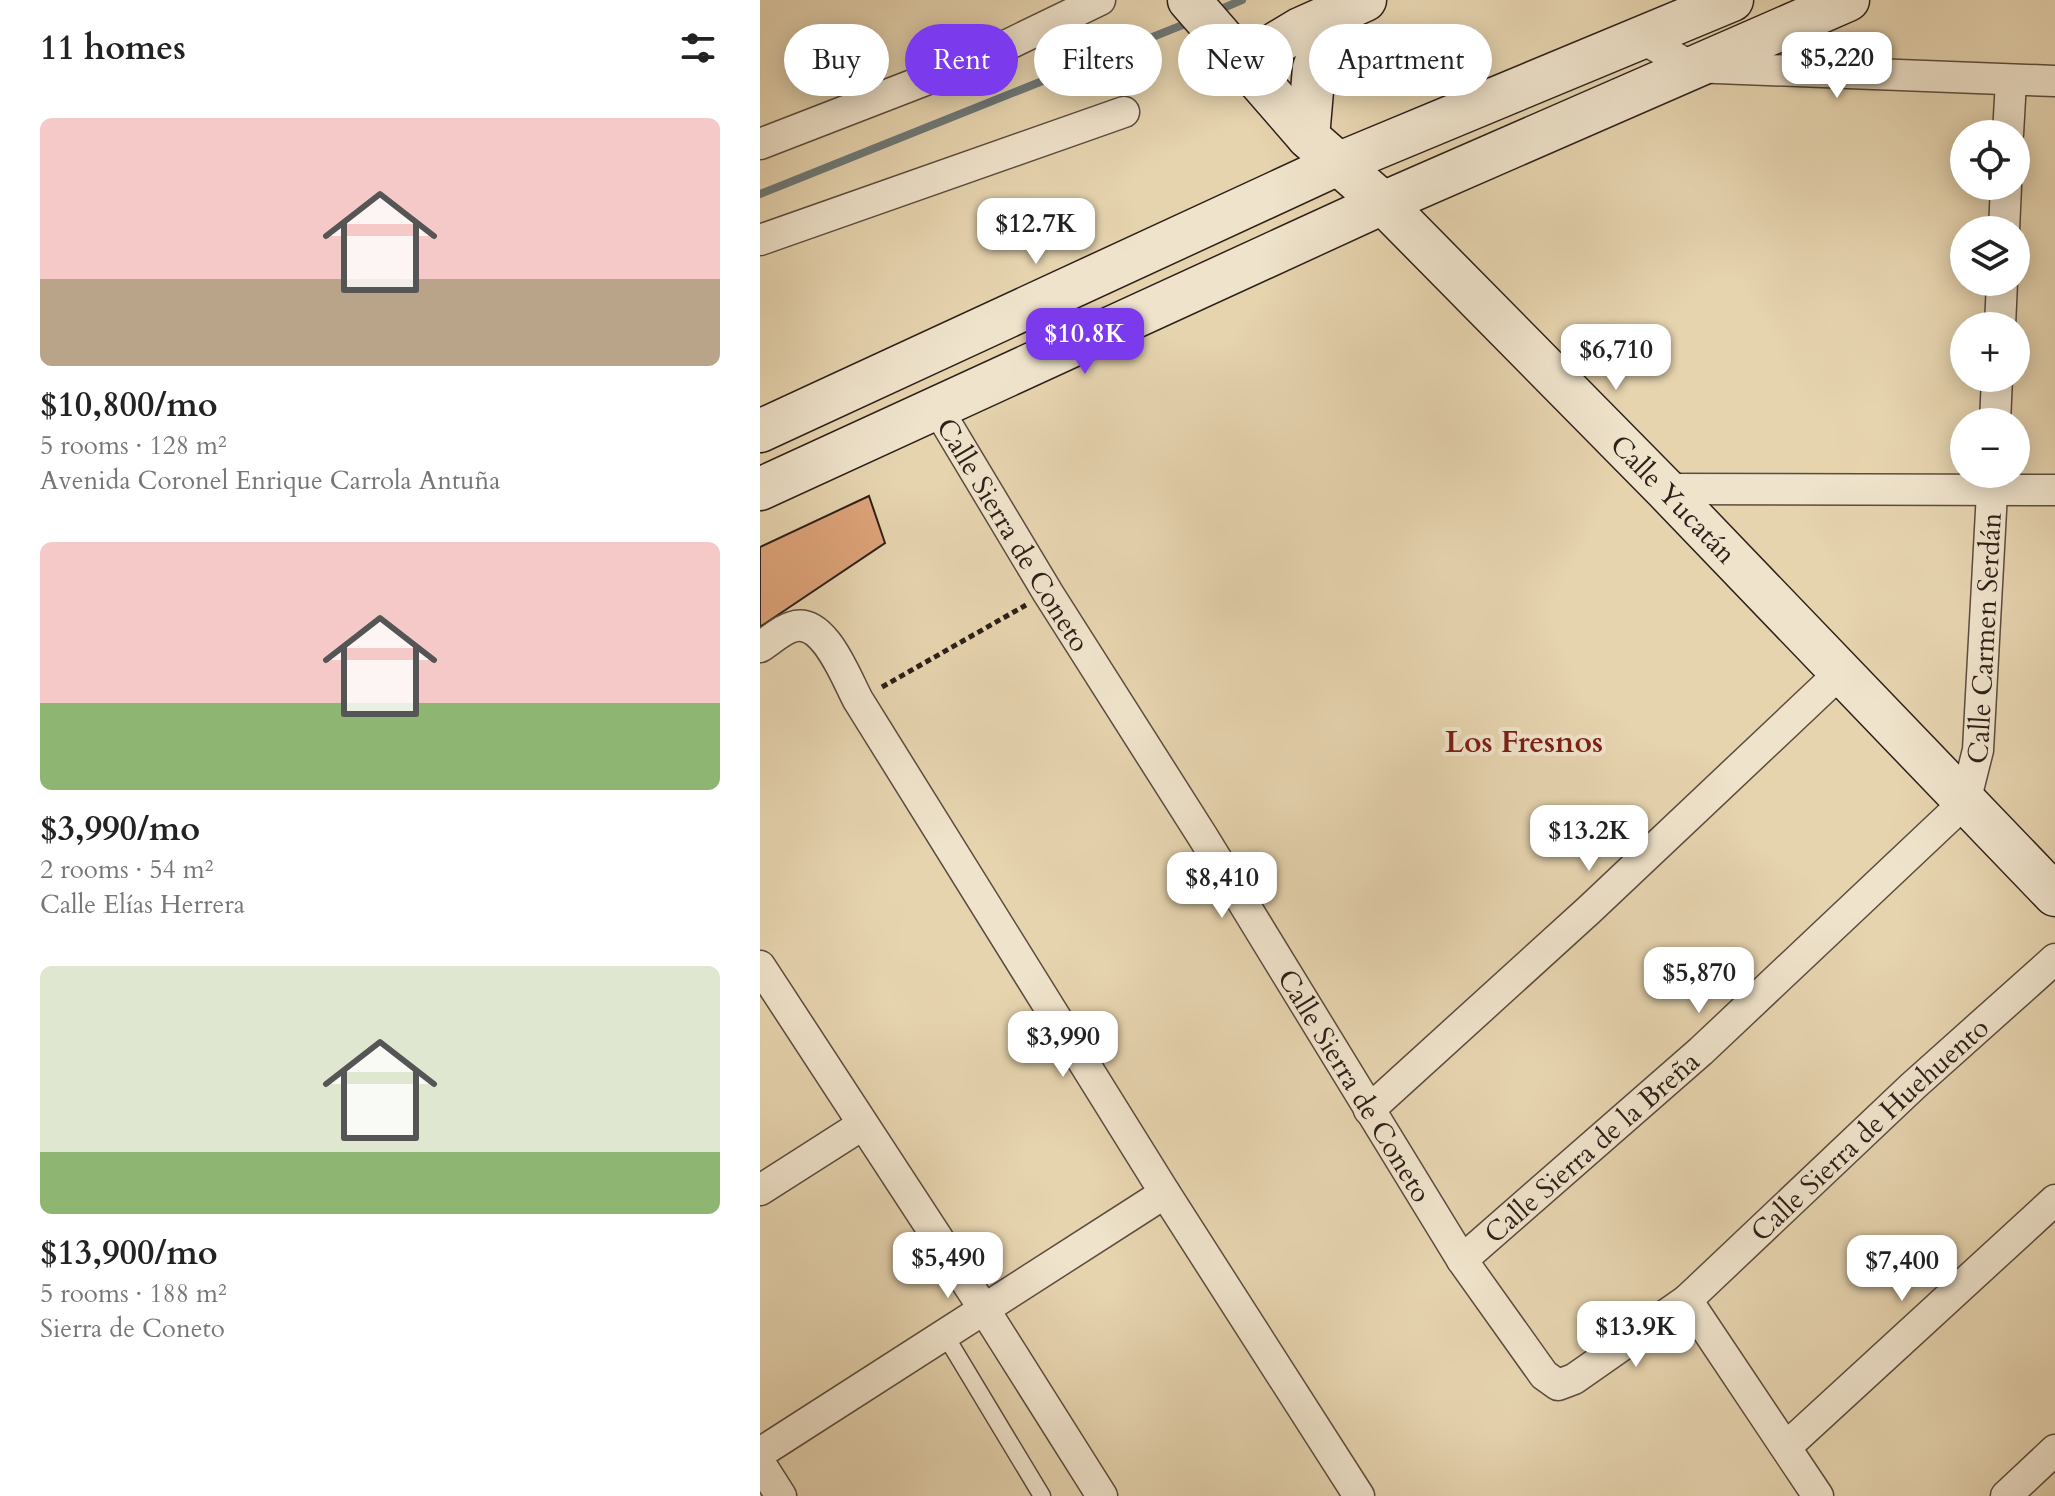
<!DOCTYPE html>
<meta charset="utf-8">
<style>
body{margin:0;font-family:Cardo,serif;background:#f2f2f2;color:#222;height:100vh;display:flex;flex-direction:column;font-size:30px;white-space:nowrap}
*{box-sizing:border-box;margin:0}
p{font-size:26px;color:#767676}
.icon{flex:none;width:44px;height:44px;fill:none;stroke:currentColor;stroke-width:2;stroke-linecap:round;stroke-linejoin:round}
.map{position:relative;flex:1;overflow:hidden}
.sheet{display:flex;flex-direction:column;background:#fff;width:760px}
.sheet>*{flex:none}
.banner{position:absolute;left:24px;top:24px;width:760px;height:72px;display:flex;gap:16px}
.tools{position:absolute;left:1190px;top:120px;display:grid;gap:16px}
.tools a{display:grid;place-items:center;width:80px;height:80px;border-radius:50%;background:#fff;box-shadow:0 4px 20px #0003;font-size:40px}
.price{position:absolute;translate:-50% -68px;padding:0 18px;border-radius:16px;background:#fff;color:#222;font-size:26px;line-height:52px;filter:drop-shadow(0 2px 4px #0008)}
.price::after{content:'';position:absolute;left:50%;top:48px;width:24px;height:18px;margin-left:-12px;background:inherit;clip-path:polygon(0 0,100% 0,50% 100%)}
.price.selected{background:#7c3aed;color:#fff}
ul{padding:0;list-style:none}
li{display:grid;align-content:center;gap:16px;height:424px;padding:0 40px}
li span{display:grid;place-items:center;height:248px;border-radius:12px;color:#555}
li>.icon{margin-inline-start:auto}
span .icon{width:144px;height:144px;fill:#fffc;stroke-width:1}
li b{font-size:34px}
h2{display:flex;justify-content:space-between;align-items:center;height:96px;padding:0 40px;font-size:34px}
.chip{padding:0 28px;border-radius:36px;background:#fff;box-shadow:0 4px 20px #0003;font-size:28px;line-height:72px}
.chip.selected{background:#7c3aed;color:#fff}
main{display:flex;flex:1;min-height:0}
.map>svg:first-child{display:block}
</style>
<main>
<section class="sheet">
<h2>11 homes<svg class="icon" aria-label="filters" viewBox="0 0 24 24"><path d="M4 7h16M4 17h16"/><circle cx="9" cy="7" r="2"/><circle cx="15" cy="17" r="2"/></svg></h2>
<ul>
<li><span style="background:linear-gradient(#f6c9c9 65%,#b9a48a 0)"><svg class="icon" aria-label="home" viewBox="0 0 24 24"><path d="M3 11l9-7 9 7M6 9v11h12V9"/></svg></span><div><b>$10,800/mo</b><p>5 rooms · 128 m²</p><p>Avenida Coronel Enrique Carrola Antuña</p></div></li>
<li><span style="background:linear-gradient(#f6c9c9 65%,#8fb573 0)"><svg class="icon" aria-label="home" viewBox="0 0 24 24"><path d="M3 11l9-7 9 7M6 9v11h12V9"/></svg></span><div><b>$3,990/mo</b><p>2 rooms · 54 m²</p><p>Calle Elías Herrera</p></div></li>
<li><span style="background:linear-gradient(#dfe7d0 75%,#8fb573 0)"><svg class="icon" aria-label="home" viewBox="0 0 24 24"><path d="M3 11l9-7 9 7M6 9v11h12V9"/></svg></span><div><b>$13,900/mo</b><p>5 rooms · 188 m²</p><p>Sierra de Coneto</p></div></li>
</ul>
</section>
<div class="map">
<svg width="1295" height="1496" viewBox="0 0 1295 1496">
<rect width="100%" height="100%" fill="#e6d4af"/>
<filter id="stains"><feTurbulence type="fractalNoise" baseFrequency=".0025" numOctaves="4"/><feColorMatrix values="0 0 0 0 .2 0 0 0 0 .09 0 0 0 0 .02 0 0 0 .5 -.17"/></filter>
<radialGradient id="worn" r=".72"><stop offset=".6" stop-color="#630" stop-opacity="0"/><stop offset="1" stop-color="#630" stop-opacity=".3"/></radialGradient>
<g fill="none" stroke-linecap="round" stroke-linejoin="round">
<path stroke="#6e7977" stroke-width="8" d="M 454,12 L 482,0
M 0,194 L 430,22"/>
</g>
<path fill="#dea379" stroke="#2d1f19" stroke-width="2" d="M 109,496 L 125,543 L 0,627 L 0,547 Z"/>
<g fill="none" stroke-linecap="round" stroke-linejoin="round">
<g stroke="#5b4c3e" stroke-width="19">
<path id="lane" d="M 185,1335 L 282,1496"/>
</g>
<g stroke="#5b4c3e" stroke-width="33">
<g id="street">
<path d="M 882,38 L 931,67 L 1295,81"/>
<path d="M 1248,134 L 1251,81"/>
<path d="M 0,144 L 212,62 L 340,0"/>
<path d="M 1244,230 L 1246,186"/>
<path d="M 0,240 L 364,112"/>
<path d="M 1240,326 L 1242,282"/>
<path id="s1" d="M 177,408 L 288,593 L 443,837 L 702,1260 L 784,1375 L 798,1385 L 814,1379 L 927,1300 L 1153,1086 L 1295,959"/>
<path d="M 1235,422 L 1237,378"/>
<path d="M 905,489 L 1295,490"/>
<path d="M 0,647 C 10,641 21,630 32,627 C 64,616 86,678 98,700 L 405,1193 L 599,1496"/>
<path d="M 0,966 L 224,1309 L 342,1496"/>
<path d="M 609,1110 L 829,910 L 1081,672"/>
<path d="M 0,1190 L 102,1125"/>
<path id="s2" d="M 702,1260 L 941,1051 L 1205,802 L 1218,750 L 1233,474"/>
<path d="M 927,1300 L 1058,1496"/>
<path d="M 1026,1447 L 1295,1200"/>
<path d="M 0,1453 L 405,1193"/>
<path d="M 0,1463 L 21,1496"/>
<path d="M 1246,1496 L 1295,1450"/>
</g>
</g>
<g stroke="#2d1f19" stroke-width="45">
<g id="secondary">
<path id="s3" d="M 429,0 L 548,137 L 623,203 L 905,489 L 1295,895"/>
<path d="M 482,64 L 540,29 L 605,0"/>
<path d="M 548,137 L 554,68 L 563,42 L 585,8"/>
<path d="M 0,431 L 580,163 L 972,0"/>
<path d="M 0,489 L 623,203 L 1088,0"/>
</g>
</g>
<path stroke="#2d1f19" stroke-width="5" stroke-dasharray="6 4" stroke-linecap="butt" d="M 122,687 L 266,605"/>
<use href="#lane" stroke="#efe3cb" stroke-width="16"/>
<use href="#street" stroke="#efe3cb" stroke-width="30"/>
<use href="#secondary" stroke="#efe3cb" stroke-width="42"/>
</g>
<g text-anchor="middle" stroke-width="8" stroke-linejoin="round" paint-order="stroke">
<g font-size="28" fill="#2d1f19" stroke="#efe3cb">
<text dy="10" stroke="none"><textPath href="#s3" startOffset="696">Calle Yucatán</textPath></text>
<text dy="10" stroke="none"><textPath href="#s1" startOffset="148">Calle Sierra de Coneto</textPath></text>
<text dy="10" stroke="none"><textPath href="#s2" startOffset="846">Calle Carmen Serdán</textPath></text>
<text dy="10" stroke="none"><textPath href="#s1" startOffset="796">Calle Sierra de Coneto</textPath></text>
<text dy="10" stroke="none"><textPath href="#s1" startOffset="1564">Calle Sierra de Huehuento</textPath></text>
<text dy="10" stroke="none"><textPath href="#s2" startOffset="172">Calle Sierra de la Breña</textPath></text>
</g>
<g font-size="30" font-weight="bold" fill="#7a1f14" stroke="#efe3cb">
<text x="764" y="752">Los Fresnos</text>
</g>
</g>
<rect width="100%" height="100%" filter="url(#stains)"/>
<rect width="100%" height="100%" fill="url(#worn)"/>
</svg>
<div class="tools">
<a><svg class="icon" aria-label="locate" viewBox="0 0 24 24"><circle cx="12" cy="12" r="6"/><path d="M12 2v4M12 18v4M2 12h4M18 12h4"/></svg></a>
<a><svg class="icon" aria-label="layers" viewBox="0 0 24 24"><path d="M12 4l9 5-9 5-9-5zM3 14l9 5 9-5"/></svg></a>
<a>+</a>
<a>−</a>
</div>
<b class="price" style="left:1077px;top:100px">$5,220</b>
<b class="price" style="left:276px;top:266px">$12.7K</b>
<b class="price selected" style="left:325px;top:376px">$10.8K</b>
<b class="price" style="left:856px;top:392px">$6,710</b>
<b class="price" style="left:829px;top:873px">$13.2K</b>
<b class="price" style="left:462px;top:920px">$8,410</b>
<b class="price" style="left:939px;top:1015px">$5,870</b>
<b class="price" style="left:303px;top:1079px">$3,990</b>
<b class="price" style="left:188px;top:1300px">$5,490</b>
<b class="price" style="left:1142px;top:1303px">$7,400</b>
<b class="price" style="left:876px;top:1369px">$13.9K</b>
<div class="banner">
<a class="chip">Buy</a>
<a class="chip selected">Rent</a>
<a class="chip">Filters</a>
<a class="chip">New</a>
<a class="chip">Apartment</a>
</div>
</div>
</main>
